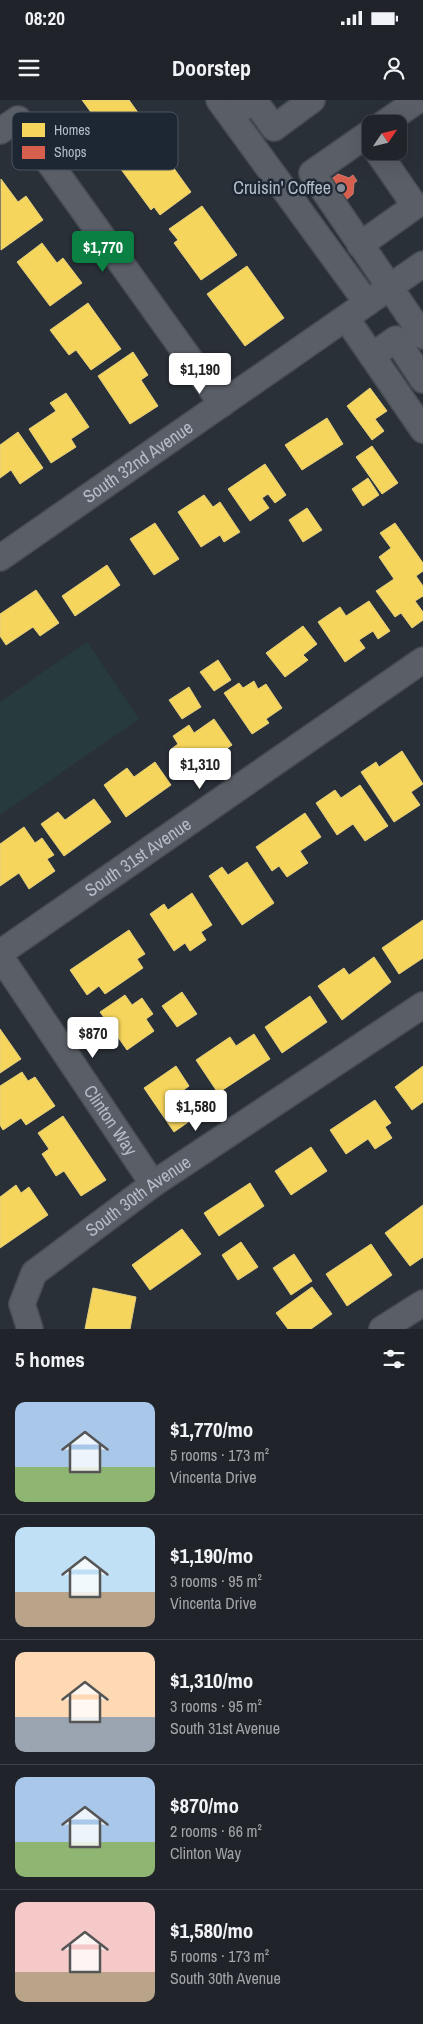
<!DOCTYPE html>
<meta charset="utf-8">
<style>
body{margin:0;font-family:"Archivo Narrow",sans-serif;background:#282c32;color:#f1f3f6;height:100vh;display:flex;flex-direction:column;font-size:19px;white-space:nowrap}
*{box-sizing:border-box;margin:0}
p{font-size:16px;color:#a2a4a8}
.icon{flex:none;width:28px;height:28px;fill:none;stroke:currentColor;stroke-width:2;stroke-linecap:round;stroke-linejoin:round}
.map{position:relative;height:1229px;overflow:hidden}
.details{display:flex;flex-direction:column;background:#20242a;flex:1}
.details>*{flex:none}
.needle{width:32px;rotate:55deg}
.controls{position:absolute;left:362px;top:15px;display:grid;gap:10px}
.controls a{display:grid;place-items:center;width:45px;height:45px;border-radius:10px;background:#20242a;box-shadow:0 5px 20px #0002,0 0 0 1px #3d4147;font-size:25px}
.price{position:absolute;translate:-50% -42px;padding:0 11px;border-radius:5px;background:#fff;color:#222;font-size:16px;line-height:32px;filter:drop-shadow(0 1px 2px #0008)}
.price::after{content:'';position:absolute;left:50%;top:30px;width:15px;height:11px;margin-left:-8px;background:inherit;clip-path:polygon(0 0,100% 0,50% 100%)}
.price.current{background:#0b8043;color:#fff}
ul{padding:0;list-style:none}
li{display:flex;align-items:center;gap:15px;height:125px;padding:0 15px}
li+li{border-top:1px solid #3d4147}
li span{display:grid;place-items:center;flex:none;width:140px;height:100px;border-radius:10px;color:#555}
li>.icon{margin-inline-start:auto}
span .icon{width:60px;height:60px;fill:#fffc;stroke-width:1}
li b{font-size:21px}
h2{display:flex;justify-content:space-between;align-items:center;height:60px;padding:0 15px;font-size:21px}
.status{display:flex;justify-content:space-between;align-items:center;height:35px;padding:0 25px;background:#20242a;direction:ltr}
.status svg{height:14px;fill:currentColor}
header{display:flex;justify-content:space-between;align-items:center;height:65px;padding:0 15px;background:#20242a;font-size:22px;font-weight:700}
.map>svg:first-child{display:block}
</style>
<div class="status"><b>08:20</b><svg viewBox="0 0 49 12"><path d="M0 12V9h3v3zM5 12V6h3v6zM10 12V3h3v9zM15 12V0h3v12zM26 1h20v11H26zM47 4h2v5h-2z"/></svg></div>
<header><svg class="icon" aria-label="menu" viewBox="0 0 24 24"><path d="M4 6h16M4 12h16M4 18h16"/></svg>Doorstep<svg class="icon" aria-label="person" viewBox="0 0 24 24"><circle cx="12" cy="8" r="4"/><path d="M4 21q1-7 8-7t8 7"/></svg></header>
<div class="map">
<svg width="423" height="1229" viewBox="0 0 423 1229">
<rect width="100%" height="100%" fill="#2a3038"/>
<path fill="#273a3e" d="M 87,542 L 139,619 L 0,715 L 0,602 Z"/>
<path fill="#f6d55c" stroke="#e2ce7d" d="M 82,0 L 129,0 L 149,28 L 114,53 L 88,18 L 93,15 Z
M 155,42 L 191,92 L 160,115 L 154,107 L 151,110 L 120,68 Z
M 1,79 L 18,102 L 26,96 L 43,120 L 1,150 Z
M 202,106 L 237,155 L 201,180 L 174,143 L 178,140 L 169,129 Z
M 42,143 L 57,163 L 63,158 L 82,183 L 50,206 L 17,162 Z
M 247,166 L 284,218 L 245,246 L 207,194 Z
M 88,203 L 121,249 L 91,270 L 76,250 L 69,255 L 50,230 Z
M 133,252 L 148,275 L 141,280 L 158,306 L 130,324 L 98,276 Z
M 370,288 L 387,311 L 375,319 L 384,331 L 372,340 L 347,306 Z
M 66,293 L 89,327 L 71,339 L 76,347 L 51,363 L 29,329 L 56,311 L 50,303 Z
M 327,318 L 343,344 L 302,370 L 285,345 Z
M 18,332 L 43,368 L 20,384 L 11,370 L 0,378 L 0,345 Z
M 372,346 L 398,383 L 382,394 L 356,357 Z
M 265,364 L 286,395 L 275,403 L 268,394 L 262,398 L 269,408 L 250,421 L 228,389 Z
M 368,378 L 379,395 L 363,406 L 352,389 Z
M 204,395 L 213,407 L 220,402 L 240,432 L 224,442 L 220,435 L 201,447 L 178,412 Z
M 307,408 L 322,430 L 303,442 L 289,420 Z
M 155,423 L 179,459 L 154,475 L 130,439 Z
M 395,423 L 423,463 L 423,471 L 416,476 L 423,486 L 423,496 L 415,501 L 423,512 L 423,520 L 412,528 L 401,513 L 395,517 L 376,491 L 394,479 L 379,457 L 391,448 L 380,433 Z
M 107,465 L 120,485 L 75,516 L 62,496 Z
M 36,490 L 59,523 L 40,536 L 33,527 L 6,545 L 0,536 L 0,514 Z
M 369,501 L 390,531 L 378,539 L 373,531 L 359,540 L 365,548 L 345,562 L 318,522 L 340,507 L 346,516 Z
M 303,526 L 317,544 L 303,555 L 308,560 L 285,577 L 266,553 Z
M 218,560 L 231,580 L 214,591 L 200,572 Z
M 254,581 L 258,589 L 266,584 L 282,608 L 266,619 L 269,623 L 252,634 L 224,593 L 239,583 L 243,588 Z
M 189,587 L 201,607 L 182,619 L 169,600 Z
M 214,619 L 232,645 L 187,675 L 170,650 L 178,644 L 173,636 L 189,625 L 194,633 Z
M 402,651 L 423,684 L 411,692 L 420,705 L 394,722 L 361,672 L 376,662 L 379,667 Z
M 155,662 L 171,685 L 126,717 L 104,685 L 127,668 L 134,677 Z
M 360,685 L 388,726 L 365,741 L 353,724 L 337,735 L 316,703 L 335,690 L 341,698 Z
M 94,699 L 111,722 L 64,756 L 41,724 L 58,712 L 65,720 Z
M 305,713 L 321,737 L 300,751 L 308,763 L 287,777 L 279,766 L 272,771 L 256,747 Z
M 24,727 L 35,743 L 42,738 L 54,755 L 47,759 L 55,771 L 29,789 L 19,773 L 0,786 L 0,744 Z
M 247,762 L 274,803 L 242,825 L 209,776 L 222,767 L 228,775 Z
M 192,793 L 212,825 L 201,832 L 206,840 L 190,851 L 185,843 L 174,851 L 150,814 L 164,804 L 168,810 Z
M 423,820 L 423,858 L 399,874 L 382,848 Z
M 129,830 L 145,854 L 137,859 L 143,868 L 105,894 L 99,886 L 87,895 L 70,870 Z
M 374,857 L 391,882 L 342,920 L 318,886 L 344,868 L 349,875 Z
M 182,892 L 197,914 L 177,927 L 162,906 Z
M 125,895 L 132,905 L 142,898 L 153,914 L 146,919 L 154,931 L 127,950 L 100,912 Z
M 310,896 L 327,922 L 282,953 L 265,927 Z
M 0,929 L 21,959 L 0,973 Z
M 254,934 L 270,959 L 218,993 L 196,960 L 230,937 L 236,946 Z
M 176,966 L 189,986 L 181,992 L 197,1016 L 174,1032 L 144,988 Z
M 423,966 L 423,1002 L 412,1010 L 395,987 Z
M 22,972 L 28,981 L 35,977 L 55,1006 L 26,1025 L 21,1018 L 3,1030 L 0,1025 L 0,986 Z
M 375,1000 L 391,1023 L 385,1027 L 392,1038 L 375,1049 L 368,1039 L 346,1054 L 330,1030 Z
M 63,1016 L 106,1080 L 81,1096 L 64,1071 L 56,1076 L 42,1054 L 49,1049 L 38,1033 Z
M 311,1047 L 327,1071 L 291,1095 L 275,1071 Z
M 250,1083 L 264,1106 L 219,1136 L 204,1113 Z
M 16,1085 L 21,1093 L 29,1087 L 48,1115 L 0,1148 L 0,1097 Z
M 423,1105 L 423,1157 L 410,1166 L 385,1133 Z
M 182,1129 L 201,1154 L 150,1190 L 132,1165 Z
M 241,1142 L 258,1167 L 238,1180 L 222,1155 Z
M 371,1144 L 392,1175 L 347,1206 L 326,1174 Z
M 294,1154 L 312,1181 L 291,1195 L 273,1168 Z
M 312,1187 L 332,1214 L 311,1229 L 288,1229 L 276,1213 Z
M 93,1188 L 136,1197 L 130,1229 L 85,1229 Z"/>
<path fill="#d6604d" stroke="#cc7c72" d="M 338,74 L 349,78 L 353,75 L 357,81 L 354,83 L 353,94 L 345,101 L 329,81 Z"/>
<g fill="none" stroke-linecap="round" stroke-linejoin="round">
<g stroke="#484c53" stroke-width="28">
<g id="minor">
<path d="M 219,0 L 367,203"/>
<path d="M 231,16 L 254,0 L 274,28 L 312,0"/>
<path d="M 383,24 L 418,0"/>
<path d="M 0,31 L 18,19 L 222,304"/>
<path d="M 371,32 L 312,73 L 423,236"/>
<path d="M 360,145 L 415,106 L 377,51"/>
<path d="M 346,218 L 423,330"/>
<path d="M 372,256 L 396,239 L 423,280"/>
<path id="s1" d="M 0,458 L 423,164"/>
<path id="s2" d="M 0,853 L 423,560"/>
<path id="s3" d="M 0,856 L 153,1084"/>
<path id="s4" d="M 30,1229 L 22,1204 L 34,1173 L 153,1084 L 423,905"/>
<path d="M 382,1229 L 423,1203"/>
</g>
</g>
<use href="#minor" stroke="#5a5e66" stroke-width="25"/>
</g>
<circle fill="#848b96" stroke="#1d2633" stroke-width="2" cx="341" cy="88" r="5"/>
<g text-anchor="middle" stroke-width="5" stroke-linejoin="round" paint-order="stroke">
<g font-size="18" fill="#b4bcc9" stroke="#1d2633" text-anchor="end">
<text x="331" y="94">Cruisin' Coffee</text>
</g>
<g font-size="18" fill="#b4bcc9" stroke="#1d2633">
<text dy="6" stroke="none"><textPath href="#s1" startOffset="168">South 32nd Avenue</textPath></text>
<text dy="6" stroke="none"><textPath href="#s2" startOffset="168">South 31st Avenue</textPath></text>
<text dy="6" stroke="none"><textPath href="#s3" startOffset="198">Clinton Way</textPath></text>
<text dy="6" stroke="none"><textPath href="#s4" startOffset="189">South 30th Avenue</textPath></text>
</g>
</g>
<rect x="12" y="12" width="166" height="58" rx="8" fill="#1d2633" stroke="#4a5360" stroke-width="1"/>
<rect x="22" y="23" width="23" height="14" fill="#f6d55c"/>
<rect x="22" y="46" width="23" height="13" fill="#d6604d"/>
<g font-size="14" fill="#b4bcc9">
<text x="54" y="35">Homes</text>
<text x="54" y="57">Shops</text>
</g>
</svg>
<div class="controls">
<a><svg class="needle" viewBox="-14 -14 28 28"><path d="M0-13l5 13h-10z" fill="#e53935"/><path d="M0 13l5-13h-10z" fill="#a2a4a8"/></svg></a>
</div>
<b class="price current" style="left:103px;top:173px">$1,770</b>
<b class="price" style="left:200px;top:295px">$1,190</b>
<b class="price" style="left:200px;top:690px">$1,310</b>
<b class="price" style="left:93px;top:959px">$870</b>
<b class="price" style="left:196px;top:1032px">$1,580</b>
</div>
<section class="details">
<h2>5 homes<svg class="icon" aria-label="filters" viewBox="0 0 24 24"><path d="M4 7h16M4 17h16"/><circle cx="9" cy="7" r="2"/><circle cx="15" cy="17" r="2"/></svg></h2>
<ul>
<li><span style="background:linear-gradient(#a9c7e8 65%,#8fb573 0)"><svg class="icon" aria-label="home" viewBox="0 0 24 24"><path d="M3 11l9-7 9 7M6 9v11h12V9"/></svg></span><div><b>$1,770/mo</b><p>5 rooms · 173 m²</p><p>Vincenta Drive</p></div></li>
<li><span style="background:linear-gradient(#bfe0f5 65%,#b9a48a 0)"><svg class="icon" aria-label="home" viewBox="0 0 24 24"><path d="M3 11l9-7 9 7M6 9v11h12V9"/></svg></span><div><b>$1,190/mo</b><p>3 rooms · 95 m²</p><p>Vincenta Drive</p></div></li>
<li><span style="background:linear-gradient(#ffd9b3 65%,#9aa5b1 0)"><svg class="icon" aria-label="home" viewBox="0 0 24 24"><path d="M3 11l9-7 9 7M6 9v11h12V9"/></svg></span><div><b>$1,310/mo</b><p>3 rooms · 95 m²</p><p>South 31st Avenue</p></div></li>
<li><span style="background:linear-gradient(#a9c7e8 65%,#8fb573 0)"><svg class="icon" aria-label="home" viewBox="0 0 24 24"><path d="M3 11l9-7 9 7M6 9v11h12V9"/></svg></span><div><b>$870/mo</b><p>2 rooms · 66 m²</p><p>Clinton Way</p></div></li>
<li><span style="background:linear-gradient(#f6c9c9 70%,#b9a48a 0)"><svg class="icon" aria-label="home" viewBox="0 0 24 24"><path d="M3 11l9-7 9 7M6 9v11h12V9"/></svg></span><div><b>$1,580/mo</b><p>5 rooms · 173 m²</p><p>South 30th Avenue</p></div></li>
</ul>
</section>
